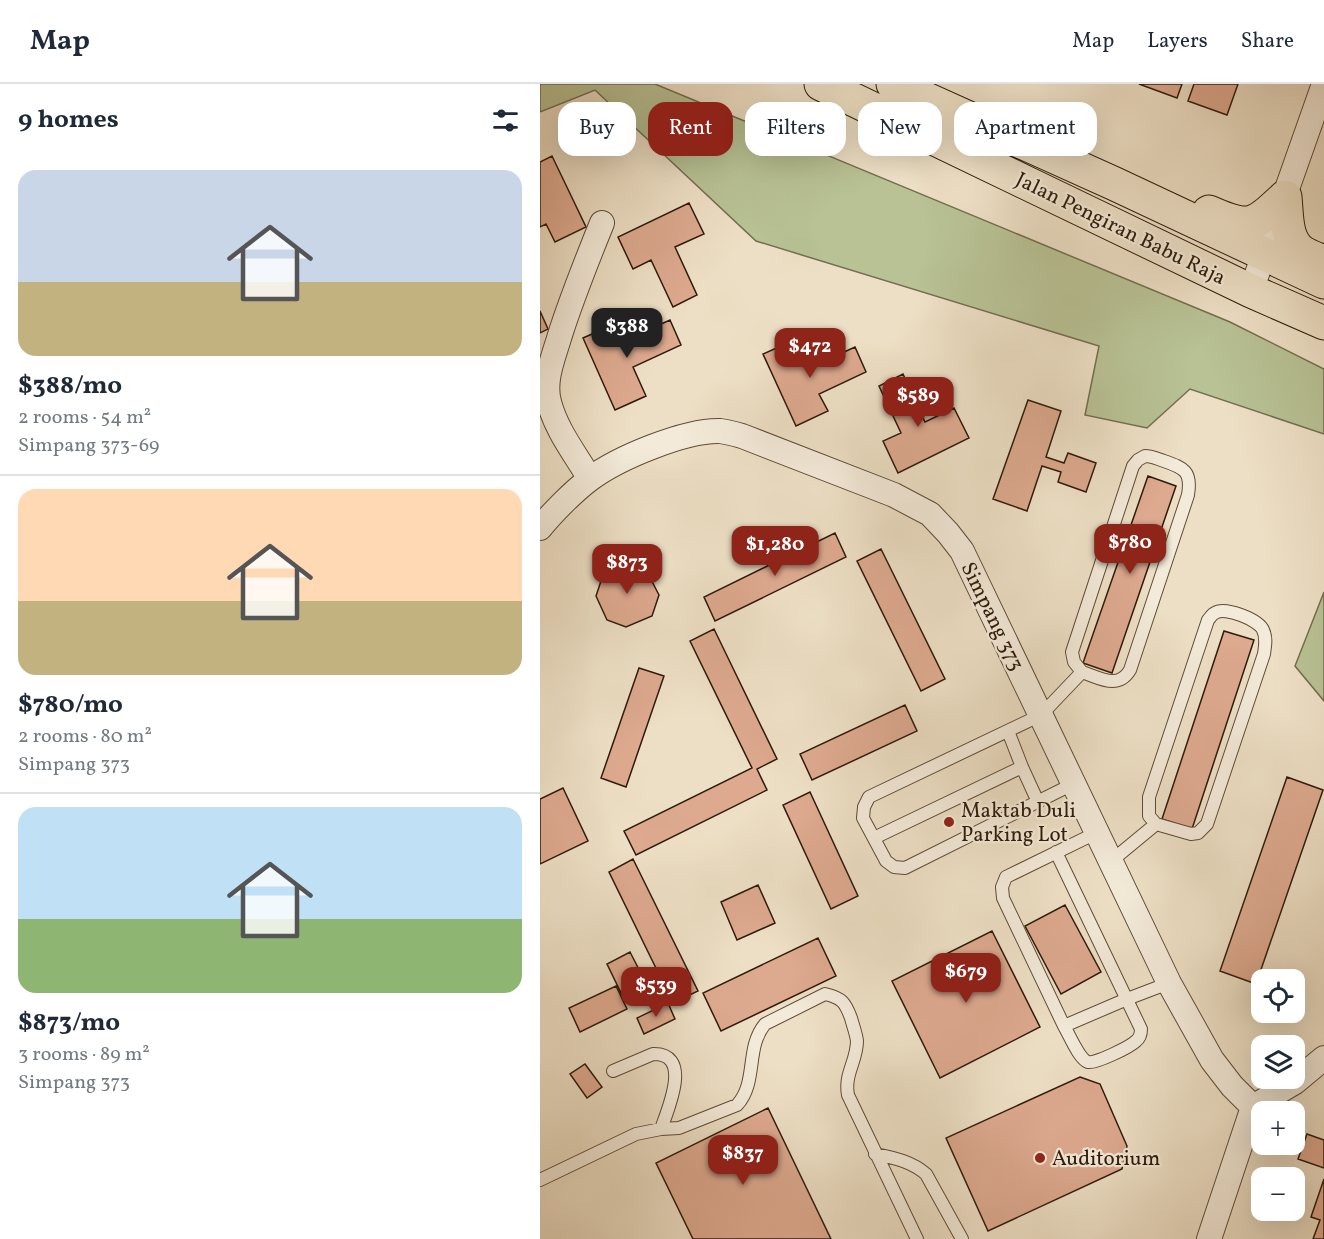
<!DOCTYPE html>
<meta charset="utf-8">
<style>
body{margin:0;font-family:Vollkorn,serif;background:#f6f6f7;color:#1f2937;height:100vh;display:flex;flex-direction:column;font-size:22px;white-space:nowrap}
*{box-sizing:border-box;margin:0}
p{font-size:20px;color:#747a83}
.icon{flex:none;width:33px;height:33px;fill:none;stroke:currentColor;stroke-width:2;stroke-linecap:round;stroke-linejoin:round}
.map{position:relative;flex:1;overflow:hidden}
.details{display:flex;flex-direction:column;background:#fff;width:540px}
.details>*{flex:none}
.hud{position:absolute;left:18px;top:18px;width:570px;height:54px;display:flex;gap:12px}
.controls{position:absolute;left:711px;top:885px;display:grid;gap:12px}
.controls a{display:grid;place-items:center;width:54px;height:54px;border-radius:12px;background:#fff;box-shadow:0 6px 24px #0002;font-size:30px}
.price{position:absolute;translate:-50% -51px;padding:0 14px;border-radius:12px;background:#8f2418;color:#fff;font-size:20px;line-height:39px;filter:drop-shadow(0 2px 3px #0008)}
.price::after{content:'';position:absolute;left:50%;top:36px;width:18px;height:14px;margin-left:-9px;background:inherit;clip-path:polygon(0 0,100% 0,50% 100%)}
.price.current{background:#222;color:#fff}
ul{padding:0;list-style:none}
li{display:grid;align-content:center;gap:12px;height:318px;padding:0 18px}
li+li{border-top:2px solid #e0e1e3}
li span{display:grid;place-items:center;height:186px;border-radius:18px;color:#555}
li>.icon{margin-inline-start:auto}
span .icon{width:108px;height:108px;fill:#fffc;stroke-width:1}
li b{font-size:26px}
h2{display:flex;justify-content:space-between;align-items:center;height:72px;padding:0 18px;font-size:26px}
.chip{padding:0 21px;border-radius:18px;background:#fff;box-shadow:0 6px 24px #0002;font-size:21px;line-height:54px}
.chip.current{background:#8f2418;color:#fff}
header{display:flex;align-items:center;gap:36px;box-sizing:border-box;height:84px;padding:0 30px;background:#fff;border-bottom:2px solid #e0e1e3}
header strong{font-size:28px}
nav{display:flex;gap:33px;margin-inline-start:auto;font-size:21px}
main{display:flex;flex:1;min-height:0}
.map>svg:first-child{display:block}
</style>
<header>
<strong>Map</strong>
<nav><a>Map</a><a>Layers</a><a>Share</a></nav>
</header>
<main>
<section class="details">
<h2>9 homes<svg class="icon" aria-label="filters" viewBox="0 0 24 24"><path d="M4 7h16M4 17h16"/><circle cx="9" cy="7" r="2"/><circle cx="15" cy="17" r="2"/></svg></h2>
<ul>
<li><span style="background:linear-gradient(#c9d6e8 60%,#c2b280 0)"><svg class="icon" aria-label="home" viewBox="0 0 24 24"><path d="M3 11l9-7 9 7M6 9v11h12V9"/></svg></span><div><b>$388/mo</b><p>2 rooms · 54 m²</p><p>Simpang 373-69</p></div></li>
<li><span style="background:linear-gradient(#ffd9b3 60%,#c2b280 0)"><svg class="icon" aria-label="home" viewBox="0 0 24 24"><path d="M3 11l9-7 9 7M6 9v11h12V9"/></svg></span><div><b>$780/mo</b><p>2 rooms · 80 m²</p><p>Simpang 373</p></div></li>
<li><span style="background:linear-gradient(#bfe0f5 60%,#8fb573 0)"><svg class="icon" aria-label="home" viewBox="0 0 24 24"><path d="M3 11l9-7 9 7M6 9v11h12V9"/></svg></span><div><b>$873/mo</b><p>3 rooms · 89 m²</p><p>Simpang 373</p></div></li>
</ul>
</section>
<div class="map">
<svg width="784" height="1155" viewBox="0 0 784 1155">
<rect width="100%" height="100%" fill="#eddfc5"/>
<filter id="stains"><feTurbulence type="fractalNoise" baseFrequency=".00333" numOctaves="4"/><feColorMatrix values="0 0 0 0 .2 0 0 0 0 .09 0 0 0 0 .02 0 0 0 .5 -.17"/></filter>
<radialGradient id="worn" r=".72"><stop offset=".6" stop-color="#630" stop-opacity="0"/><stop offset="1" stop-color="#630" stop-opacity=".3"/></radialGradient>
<path fill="#b8c295" stroke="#736e4f" stroke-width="1.5" d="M 0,0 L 115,0 L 690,238 L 784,285 L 784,350 L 650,305 L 607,344 L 545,331 L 559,262 L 216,157 L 55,6 L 0,28 Z
M 784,508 L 784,617 L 755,582 Z"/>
<path fill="#dda98f" stroke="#2e1a09" stroke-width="1.5" d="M 599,0 L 642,0 L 637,14 Z
M 654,0 L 698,0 L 687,31 L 648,17 Z
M 12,72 L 46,143 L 15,158 L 6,140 L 0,143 L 0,78 Z
M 149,119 L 164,150 L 135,163 L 157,211 L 133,223 L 111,176 L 93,185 L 78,153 Z
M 0,227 L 8,245 L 0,249 Z
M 130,236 L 141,261 L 93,283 L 106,312 L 75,326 L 43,254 L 75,240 L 83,257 Z
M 254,256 L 267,285 L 315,263 L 326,288 L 279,310 L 288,327 L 256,342 L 223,270 Z
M 363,290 L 385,338 L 414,324 L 429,354 L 358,389 L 343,357 L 361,349 L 339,302 Z
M 488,316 L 521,327 L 506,373 L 524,379 L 528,369 L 556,379 L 546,408 L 518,398 L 521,388 L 502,382 L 487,427 L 453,415 Z
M 608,392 L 636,402 L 572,589 L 543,579 Z
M 295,449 L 306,473 L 175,537 L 164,513 Z
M 341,465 L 405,595 L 381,607 L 317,477 Z
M 88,477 L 105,484 L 119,511 L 112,532 L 86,543 L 67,536 L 56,512 L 63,491 Z
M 174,545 L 237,675 L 217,685 L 227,706 L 96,771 L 84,747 L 212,684 L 150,557 Z
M 684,547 L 714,556 L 652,745 L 622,735 Z
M 99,584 L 124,592 L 86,703 L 61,694 Z
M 365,621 L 377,647 L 272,696 L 260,670 Z
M 747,693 L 783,706 L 716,900 L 680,887 Z
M 23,704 L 48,757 L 0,780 L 0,715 Z
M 270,708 L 318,812 L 291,825 L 243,721 Z
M 93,775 L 158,907 L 133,919 L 69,788 Z
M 218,801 L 235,839 L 197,856 L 181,818 Z
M 525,821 L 561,888 L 521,910 L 485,842 Z
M 452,847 L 500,943 L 400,994 L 352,897 Z
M 278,854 L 296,892 L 181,947 L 163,909 Z
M 90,868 L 109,905 L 85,917 L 67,880 Z
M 76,902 L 87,925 L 40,948 L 29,924 Z
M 128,919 L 135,935 L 104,950 L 97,934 Z
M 45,980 L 62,1003 L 47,1014 L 30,990 Z
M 540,993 L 560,1000 L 587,1062 L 582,1085 L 448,1147 L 406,1054 Z
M 228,1024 L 291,1155 L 153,1155 L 116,1079 Z
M 767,1050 L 784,1056 L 784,1084 L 758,1075 Z
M 784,1095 L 784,1155 L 773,1155 L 780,1136 L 771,1133 Z"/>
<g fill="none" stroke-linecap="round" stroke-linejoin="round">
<g stroke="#5e4b38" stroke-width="14">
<path id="service" d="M 468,647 L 482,683 L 498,718
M 533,700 L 365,784 L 354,783 L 346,777 L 323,734 L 324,723 L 329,713 L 501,631 L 542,588 C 560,594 578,606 590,586 L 648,411 C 652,387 644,384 624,377 C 618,375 612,372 605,372 L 598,376 L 593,382 L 532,568 L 534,578 L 542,588
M 556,749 L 466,793 L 462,803 L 463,814 L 524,942 L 587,915 L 629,899
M 334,754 L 482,683
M 516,768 L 601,945 C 601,950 600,954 596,957 C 590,963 555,980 548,978 C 539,975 529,950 524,942
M 570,778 L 616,740 L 651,750 L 658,749 L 667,740 L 724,570 C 725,562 727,554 723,546 C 719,536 685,522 675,529 C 672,530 670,534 668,536 L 609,713 L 609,732 L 616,740
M 73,987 L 113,970 C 153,969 128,1025 121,1045
M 335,1070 C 354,1074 371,1077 386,1090 L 422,1155
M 0,1096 L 96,1050 L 121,1045 L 139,1044 L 197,1021 C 218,998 205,964 225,940 L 285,910 C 302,914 305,918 311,934 C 313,942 316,949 317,957 C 317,977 304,990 308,1011 L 377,1155"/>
</g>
<g stroke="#5e4b38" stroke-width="26">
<path id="minor" d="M 711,207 L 784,0
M 50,395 C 36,371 16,346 9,318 C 3,296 14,272 20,251 C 32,213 47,176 62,139
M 0,444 C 13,428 34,407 50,395 C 78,374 145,346 180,347 C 187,348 195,350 202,352 L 354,411 L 390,430 L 408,449 L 422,467 L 629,899 L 672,976 L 692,1002 L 713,1023
M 713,1023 L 755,998 L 784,974
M 669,1155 L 713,1023"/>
</g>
<g stroke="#2e1a09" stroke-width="35">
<path id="primary" d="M 281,0 L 711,207 L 784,239
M 353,0 L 575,100 L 784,198
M 745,113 C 747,132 745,156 762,168 C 768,172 777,175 784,178
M 669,128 C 710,146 713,143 745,113"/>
</g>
<use href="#service" stroke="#f3ead9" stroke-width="12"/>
<use href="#minor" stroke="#f3ead9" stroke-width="24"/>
<use href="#primary" stroke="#eddfc5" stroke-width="33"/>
</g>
<g fill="#8f2418" stroke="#f3ead9" stroke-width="2">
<circle cx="409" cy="738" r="6"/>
<circle cx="500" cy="1074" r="6"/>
</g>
<g text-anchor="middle" stroke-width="4.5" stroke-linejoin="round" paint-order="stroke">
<g font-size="21" fill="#2e1a09" stroke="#f3ead9">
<text transform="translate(581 144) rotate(26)" y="7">Jalan Pengiran Babu Raja</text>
<text transform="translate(453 532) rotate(64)" y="7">Simpang 373</text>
</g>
<g font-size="21" fill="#2e1a09" stroke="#f3ead9" text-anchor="start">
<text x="421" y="733">Maktab Duli<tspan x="421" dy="24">Parking Lot</tspan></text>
<text x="512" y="1081">Auditorium</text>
</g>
</g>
<rect width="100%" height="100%" filter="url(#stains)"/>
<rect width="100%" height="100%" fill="url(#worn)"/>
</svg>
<div class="controls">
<a><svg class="icon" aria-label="locate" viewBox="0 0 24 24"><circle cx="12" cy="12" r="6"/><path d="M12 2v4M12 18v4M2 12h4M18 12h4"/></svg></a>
<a><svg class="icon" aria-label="layers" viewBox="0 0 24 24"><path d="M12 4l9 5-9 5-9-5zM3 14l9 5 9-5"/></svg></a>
<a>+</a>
<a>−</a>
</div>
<b class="price current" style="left:87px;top:275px">$388</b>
<b class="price" style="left:270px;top:295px">$472</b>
<b class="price" style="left:378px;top:344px">$589</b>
<b class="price" style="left:590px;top:491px">$780</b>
<b class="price" style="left:235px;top:493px">$1,280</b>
<b class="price" style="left:87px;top:511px">$873</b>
<b class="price" style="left:426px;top:920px">$679</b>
<b class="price" style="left:116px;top:934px">$539</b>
<b class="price" style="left:203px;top:1102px">$837</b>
<div class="hud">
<a class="chip">Buy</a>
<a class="chip current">Rent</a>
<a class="chip">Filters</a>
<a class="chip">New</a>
<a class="chip">Apartment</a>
</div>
</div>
</main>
